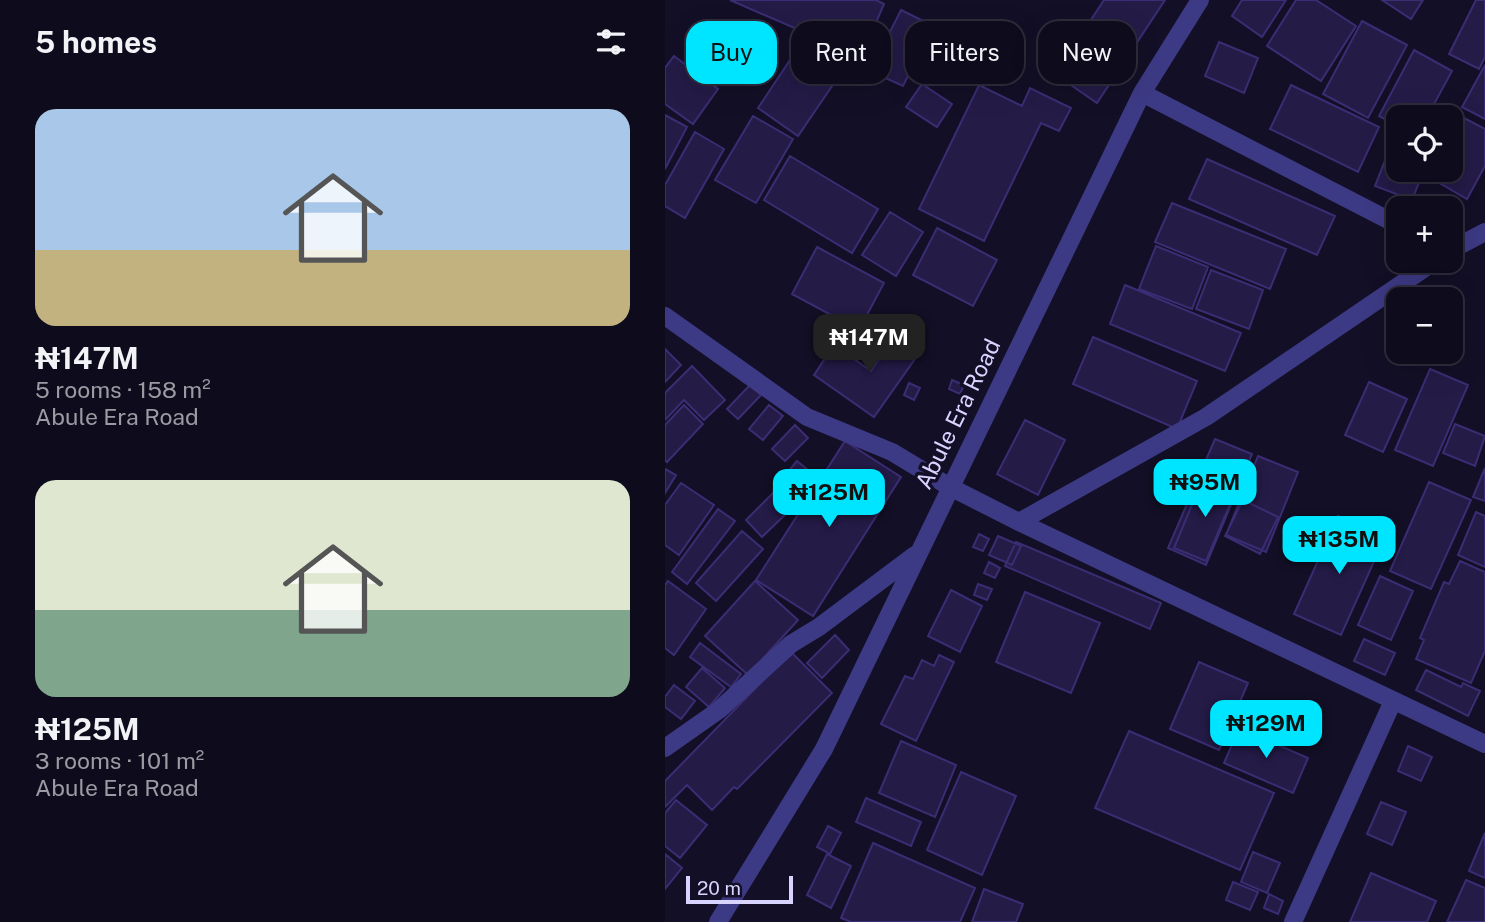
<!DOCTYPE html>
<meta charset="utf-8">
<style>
body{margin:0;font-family:"Public Sans",sans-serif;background:#171425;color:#f1f3f6;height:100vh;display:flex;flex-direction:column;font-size:26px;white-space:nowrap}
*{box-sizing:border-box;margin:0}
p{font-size:23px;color:#9b9ba3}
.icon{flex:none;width:38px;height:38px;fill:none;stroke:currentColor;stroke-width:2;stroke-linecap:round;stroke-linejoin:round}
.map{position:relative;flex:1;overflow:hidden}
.drawer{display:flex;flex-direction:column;background:#0e0b1c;width:665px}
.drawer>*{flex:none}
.banner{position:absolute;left:21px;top:21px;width:665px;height:63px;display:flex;gap:14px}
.controls{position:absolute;left:721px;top:105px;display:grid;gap:14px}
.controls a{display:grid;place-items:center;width:77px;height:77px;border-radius:14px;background:#0e0b1c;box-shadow:0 7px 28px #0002,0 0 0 2px #2e2b3b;font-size:35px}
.scale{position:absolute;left:21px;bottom:18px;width:107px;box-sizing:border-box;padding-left:7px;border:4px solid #d9d4ff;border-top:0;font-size:19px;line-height:24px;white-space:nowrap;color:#d9d4ff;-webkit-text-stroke:5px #130f26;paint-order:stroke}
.price{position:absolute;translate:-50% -60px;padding:0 16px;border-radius:14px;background:#00e5ff;color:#111;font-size:23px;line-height:46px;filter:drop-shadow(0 2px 4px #0008)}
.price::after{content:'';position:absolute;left:50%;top:42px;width:21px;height:16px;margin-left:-10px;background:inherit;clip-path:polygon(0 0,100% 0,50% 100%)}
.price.active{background:#222;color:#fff}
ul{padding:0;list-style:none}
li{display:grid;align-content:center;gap:14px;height:371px;padding:0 35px}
li span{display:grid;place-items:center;height:217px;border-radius:21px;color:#555}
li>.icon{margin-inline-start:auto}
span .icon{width:126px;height:126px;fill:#fffc;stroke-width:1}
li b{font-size:30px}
h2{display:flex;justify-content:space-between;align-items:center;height:84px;padding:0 35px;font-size:30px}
.pill{padding:0 24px;border-radius:21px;background:#0e0b1c;box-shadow:0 7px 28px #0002,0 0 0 2px #2e2b3b;font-size:24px;line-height:63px}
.pill.active{background:#00e5ff;color:#111}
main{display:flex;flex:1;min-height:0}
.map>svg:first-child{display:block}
</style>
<main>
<section class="drawer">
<h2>5 homes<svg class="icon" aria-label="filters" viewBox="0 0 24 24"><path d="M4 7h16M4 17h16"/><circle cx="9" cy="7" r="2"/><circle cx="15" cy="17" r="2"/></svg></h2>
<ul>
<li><span style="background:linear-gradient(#a9c7e8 65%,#c2b280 0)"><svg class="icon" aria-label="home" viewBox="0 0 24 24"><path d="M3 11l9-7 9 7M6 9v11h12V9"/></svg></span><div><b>₦147M</b><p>5 rooms · 158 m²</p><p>Abule Era Road</p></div></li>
<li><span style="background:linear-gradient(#dfe7d0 60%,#7fa58c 0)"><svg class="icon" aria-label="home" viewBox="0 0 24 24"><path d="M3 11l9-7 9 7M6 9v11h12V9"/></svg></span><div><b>₦125M</b><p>3 rooms · 101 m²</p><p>Abule Era Road</p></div></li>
</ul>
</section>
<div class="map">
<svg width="820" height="922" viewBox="0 0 820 922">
<rect width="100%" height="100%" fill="#130f26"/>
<path fill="#241b47" stroke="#3b2d73" stroke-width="2" d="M 65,0 L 211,0 L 219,4 L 196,57 Z
M 439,0 L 500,0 L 432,103 L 390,74 Z
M 577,0 L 621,0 L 597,37 L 567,16 Z
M 631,0 L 651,0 L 691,26 L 656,81 L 602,46 Z
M 717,0 L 758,0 L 746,19 Z
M 811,0 L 820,0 L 820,57 L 814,69 L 784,54 Z
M 236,10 L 315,49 L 300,79 L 253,56 L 238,86 L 205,71 Z
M 697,21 L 742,45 L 703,118 L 658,94 Z
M 141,36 L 182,64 L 133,136 L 93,108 Z
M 554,42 L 593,58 L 579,93 L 540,76 Z
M 749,50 L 787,71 L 762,117 L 733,117 L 733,126 L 714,116 Z
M 9,56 L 53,89 L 28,124 L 0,104 L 0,68 Z
M 820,65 L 820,119 L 797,107 Z
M 257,84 L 287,104 L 272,127 L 241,107 Z
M 314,85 L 357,106 L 365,88 L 406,108 L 394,131 L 376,123 L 319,241 L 254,209 Z
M 626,85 L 714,127 L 693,172 L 605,129 Z
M 0,115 L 22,127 L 0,169 Z
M 88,116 L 128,139 L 91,203 L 50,180 Z
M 797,117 L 820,129 L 820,166 L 802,199 L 764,177 L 768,170 L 786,170 L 786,138 Z
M 30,132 L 59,149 L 20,218 L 0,206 L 0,185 Z
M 727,143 L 733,145 L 733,170 L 759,170 L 747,200 L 710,186 Z
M 125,156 L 213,209 L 187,253 L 99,200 Z
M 542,159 L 670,216 L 652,255 L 524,199 Z
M 507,203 L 621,249 L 605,289 L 490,242 Z
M 225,212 L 258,232 L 231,276 L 197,255 Z
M 272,228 L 332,260 L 308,306 L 248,275 Z
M 491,246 L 543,267 L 527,309 L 474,289 Z
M 152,247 L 219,283 L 194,330 L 127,294 Z
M 546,270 L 598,290 L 584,329 L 531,309 Z
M 460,285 L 576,333 L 560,371 L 445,324 Z
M 233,332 L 257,349 L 209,417 L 149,375 L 169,345 L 206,371 Z
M 428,337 L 532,381 L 512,429 L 408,384 Z
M 0,349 L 16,365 L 0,382 Z
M 27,366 L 60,400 L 39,420 L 19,400 L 0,420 L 0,393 Z
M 765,369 L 803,385 L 768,466 L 730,450 Z
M 287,380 L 299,385 L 295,394 L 284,389 Z
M 704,382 L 742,399 L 718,452 L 680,435 Z
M 244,383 L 255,388 L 249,400 L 239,395 Z
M 85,385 L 96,395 L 73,419 L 62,409 Z
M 19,405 L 38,424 L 2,462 L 0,460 L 0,425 Z
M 104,405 L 118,416 L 98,440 L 84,429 Z
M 360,420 L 400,440 L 373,495 L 332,474 Z
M 790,424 L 820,436 L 810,466 L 778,453 Z
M 130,425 L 143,438 L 120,461 L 107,449 Z
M 550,439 L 587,454 L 541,565 L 503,548 Z
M 180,441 L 236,477 L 148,616 L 91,580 Z
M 593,456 L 633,472 L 601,552 L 561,535 Z
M 132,461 L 148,474 L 127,498 L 112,485 Z
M 820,468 L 820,501 L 808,497 Z
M 0,469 L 11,475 L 0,493 Z
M 539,476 L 571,490 L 541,561 L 509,548 Z
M 764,482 L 806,500 L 766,589 L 725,571 Z
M 16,483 L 49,505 L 14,555 L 0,545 L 0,505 Z
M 109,492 L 126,509 L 97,537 L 81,520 Z
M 578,500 L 613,517 L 595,554 L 560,536 Z
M 53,509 L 70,521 L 22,584 L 7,572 Z
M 811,512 L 820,516 L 820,567 L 793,555 Z
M 673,516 L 720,537 L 676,635 L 629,614 Z
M 77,531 L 98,549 L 51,601 L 31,583 Z
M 314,534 L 324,539 L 318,551 L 308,547 Z
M 333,536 L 356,546 L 347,565 L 324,555 Z
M 351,542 L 496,603 L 485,629 L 340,566 Z
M 795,561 L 820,572 L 820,651 L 806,683 L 751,659 L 759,640 L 755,638 L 779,582 L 784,584 Z
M 324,562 L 335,568 L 330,578 L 319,573 Z
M 715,576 L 748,591 L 726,640 L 693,625 Z
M 3,581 L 41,609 L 9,655 L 0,648 L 0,585 Z
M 90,581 L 133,620 L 83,675 L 40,636 Z
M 313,584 L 327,589 L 322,600 L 309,595 Z
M 286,590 L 317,606 L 295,652 L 263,636 Z
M 360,592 L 435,623 L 406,693 L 331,662 Z
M 170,635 L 184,650 L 157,678 L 142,663 Z
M 699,639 L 730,653 L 720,675 L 689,661 Z
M 35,643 L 76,674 L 66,687 L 25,657 Z
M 126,652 L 167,693 L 72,789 L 69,787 L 47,810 L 22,785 L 0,807 L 0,781 Z
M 274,655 L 289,662 L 251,741 L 216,724 L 240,676 L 248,679 L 257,660 L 269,666 Z
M 534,662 L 583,683 L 554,750 L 505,729 Z
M 37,668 L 60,688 L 44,707 L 21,687 Z
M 761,670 L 796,687 L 798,683 L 815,691 L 803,716 L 751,690 Z
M 9,685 L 30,701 L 16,719 L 0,707 L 0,697 Z
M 574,728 L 643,758 L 628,793 L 559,763 Z
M 464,731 L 609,793 L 575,870 L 430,808 Z
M 236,741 L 291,765 L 270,817 L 214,793 Z
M 743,746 L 767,757 L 756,781 L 733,771 Z
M 296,772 L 351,796 L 317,875 L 262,850 Z
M 201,798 L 256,822 L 246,846 L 191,822 Z
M 11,800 L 42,825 L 15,858 L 0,846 L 0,813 Z
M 716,802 L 741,812 L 727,845 L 702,834 Z
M 163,826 L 176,833 L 165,854 L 152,847 Z
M 820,833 L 820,878 L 804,871 Z
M 208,843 L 310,888 L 295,922 L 186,922 L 176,918 Z
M 588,852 L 615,863 L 602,893 L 576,882 Z
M 0,854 L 17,868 L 0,889 Z
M 162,854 L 186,866 L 166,908 L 142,895 Z
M 706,873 L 771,901 L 762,922 L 685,922 Z
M 801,880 L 820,888 L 820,922 L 782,922 Z
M 568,882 L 593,892 L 585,910 L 561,900 Z
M 319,889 L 358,904 L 351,922 L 307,922 Z
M 604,894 L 618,901 L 613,914 L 599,908 Z"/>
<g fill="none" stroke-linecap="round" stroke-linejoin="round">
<path stroke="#3d3a85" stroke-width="18" d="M 477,93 L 733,225
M 786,250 L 820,232
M 0,316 L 142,417 L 227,452 L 285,487 L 354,522 L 541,417 L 770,261
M 354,522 L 820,744
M 0,748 L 54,710 L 126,644 L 154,627 L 250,555
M 53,922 L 159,749 L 477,93 L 535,0
M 628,922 L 728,701"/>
</g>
<g text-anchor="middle" stroke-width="7" stroke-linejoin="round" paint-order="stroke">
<g font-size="23" fill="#d9d4ff" stroke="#130f26">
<text transform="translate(293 414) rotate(-64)" y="8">Abule Era Road</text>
</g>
</g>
</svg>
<div class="controls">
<a><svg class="icon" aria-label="locate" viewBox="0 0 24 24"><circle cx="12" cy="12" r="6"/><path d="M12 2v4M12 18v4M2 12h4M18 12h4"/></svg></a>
<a>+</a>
<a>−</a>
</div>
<div class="scale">20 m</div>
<b class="price active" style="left:204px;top:374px">₦147M</b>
<b class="price" style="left:540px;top:519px">₦95M</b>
<b class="price" style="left:164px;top:529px">₦125M</b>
<b class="price" style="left:674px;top:576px">₦135M</b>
<b class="price" style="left:601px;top:760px">₦129M</b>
<div class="banner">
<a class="pill active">Buy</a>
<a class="pill">Rent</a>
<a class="pill">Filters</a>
<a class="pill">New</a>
</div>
</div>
</main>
